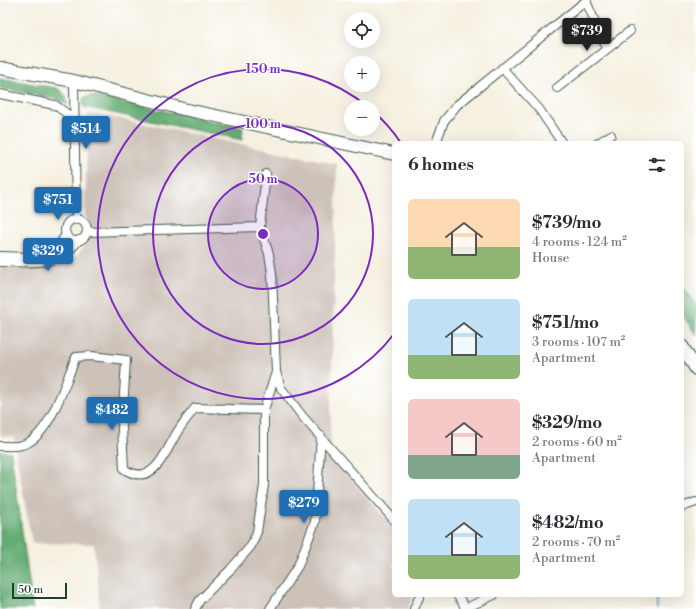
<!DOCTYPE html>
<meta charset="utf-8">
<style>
body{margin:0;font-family:"Libre Bodoni",serif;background:#f7f7f7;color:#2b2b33;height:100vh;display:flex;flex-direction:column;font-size:15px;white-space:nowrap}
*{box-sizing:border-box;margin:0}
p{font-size:13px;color:#7c7c81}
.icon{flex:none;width:22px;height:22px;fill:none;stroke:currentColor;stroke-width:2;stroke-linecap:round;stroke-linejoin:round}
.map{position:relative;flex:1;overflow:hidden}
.details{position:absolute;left:392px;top:141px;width:292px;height:456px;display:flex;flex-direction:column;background:#fff;border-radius:6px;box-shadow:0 4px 16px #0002}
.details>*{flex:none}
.controls{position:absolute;left:344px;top:12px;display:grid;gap:8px}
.controls a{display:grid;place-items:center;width:36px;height:36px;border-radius:50%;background:#fff;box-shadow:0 4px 16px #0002;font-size:20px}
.scale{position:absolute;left:12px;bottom:10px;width:55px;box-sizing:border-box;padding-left:4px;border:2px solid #1f3d34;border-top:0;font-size:11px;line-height:14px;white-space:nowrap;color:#1f3d34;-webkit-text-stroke:3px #fff;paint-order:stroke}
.price{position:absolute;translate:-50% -34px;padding:0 9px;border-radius:4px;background:#1f6fb2;color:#fff;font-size:13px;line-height:26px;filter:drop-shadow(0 1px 2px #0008)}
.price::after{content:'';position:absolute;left:50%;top:24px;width:12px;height:9px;margin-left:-6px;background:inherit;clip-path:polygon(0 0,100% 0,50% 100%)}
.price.current{background:#222;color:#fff}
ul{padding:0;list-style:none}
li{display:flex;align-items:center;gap:12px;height:100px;padding:0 16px}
li span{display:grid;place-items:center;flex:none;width:112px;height:80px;border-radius:6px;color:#555}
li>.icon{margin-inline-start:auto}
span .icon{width:48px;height:48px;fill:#fffc;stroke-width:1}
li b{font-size:17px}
h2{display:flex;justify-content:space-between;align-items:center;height:48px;padding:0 16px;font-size:17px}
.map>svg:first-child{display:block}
</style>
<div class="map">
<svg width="696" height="609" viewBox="0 0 696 609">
<rect width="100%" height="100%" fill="#fff"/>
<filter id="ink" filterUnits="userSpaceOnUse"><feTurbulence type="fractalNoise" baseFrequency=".025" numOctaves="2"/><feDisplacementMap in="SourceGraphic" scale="8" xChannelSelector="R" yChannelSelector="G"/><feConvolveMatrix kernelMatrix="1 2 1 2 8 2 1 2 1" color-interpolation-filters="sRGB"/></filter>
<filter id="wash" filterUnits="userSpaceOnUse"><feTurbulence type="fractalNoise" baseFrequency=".012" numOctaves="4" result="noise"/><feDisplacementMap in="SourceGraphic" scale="16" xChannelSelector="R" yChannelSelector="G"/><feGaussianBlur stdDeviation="0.9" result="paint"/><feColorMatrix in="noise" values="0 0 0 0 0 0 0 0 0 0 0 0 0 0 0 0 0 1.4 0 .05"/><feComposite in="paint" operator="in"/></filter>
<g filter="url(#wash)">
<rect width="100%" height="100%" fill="#f5f0e0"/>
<path fill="#cdc2b9" d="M 88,112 L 337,164 L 330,454 L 394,529 L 394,595 L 413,595 L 408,609 L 100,609 L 94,544 L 32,543 L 13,437 L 0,436 L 0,267 L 60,265 L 77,256 L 91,238 L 85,214 Z"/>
<path fill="#63ac72" stroke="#417453" d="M 0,78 L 56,88 C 65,92 66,96 68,105 L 56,99 L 0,88 Z
M 86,96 L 94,96 L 243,128 L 242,140 L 83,107 L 83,99 Z
M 682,285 L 696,305 L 696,335 L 682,314 Z
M 0,451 L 11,452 L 33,609 L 0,609 Z"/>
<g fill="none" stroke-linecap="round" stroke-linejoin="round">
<path stroke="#59acd5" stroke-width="2" d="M 657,595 L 657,609"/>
</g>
</g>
<g filter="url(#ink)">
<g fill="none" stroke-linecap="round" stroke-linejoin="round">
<g stroke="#3f584e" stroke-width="10">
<path id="minor" d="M 586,1 L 607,49
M 502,68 L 539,109 L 562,143
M 74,81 L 76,220
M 557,88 L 630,31
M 0,94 L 55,105 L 76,120
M 436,143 L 444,121 L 457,105 L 587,0
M 598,143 L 611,135
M65 230a11 11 0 1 1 22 0a11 11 0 1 1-22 0Z
M 260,227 L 266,174
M 87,232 L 260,227 L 269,254 L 272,273 L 276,372 L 281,388 L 303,417 L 394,520
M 0,256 C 28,256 51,263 66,234
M 0,262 C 32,262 57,268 79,240
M 0,446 C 7,446 15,447 22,445 C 50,438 65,382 76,357 L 91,356 L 126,360 L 122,428 L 124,469 C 152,487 163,457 175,436 C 180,426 188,417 195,408 L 264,410
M 682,507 L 696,502
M 457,595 L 466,608 L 464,609
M 466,608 L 494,595
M 195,609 L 200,600 L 230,570 L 251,546 L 257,532 L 264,485 L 264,410 L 276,372
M 270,609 L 298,566 L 315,522 L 321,436
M 414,609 L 420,595"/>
</g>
<g stroke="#3f584e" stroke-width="14">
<path id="highway" d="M 0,68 L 74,81 L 183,109 L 394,154
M 682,346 L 696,369"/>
</g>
<use href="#minor" stroke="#fff" stroke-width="8"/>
<use href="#highway" stroke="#fff" stroke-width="12"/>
</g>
</g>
<circle cx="263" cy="234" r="55" fill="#7b2cbf" fill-opacity=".12"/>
<g fill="none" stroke="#7b2cbf" stroke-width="2">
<circle cx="263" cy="234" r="55"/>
<circle cx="263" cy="234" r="110"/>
<path d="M394 334A165 165 0 1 1 368 107M373 111A165 165 0 0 1 401 143"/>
</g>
<circle cx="263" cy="234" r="6" fill="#7b2cbf" stroke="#fff" stroke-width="2"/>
<g font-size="12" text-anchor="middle" font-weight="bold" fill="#7b2cbf" stroke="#fff" stroke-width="3" stroke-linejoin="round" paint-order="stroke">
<text x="263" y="73">150 m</text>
<text x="263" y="128">100 m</text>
<text x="263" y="183">50 m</text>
</g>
</svg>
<div class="controls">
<a><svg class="icon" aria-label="locate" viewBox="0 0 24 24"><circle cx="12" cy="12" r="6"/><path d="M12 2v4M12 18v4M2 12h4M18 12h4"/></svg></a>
<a>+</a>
<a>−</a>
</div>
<div class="scale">50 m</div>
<b class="price current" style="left:587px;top:52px">$739</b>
<b class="price" style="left:86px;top:150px">$514</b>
<b class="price" style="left:58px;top:221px">$751</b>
<b class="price" style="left:48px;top:272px">$329</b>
<b class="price" style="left:112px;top:431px">$482</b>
<b class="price" style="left:304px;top:524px">$279</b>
<section class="details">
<h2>6 homes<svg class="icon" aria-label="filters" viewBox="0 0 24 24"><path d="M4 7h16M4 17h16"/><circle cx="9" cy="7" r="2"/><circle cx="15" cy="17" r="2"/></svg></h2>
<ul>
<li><span style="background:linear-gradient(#ffd9b3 60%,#8fb573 0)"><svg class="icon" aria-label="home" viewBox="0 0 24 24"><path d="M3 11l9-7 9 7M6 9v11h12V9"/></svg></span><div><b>$739/mo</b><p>4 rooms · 124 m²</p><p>House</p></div></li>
<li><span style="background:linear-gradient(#bfe0f5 70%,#8fb573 0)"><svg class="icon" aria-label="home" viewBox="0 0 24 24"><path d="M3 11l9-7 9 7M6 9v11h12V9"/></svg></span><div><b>$751/mo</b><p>3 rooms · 107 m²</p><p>Apartment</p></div></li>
<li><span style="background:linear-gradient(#f6c9c9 70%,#7fa58c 0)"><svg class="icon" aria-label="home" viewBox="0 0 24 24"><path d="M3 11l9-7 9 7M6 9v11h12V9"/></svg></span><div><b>$329/mo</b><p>2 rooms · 60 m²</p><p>Apartment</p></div></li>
<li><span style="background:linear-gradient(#bfe0f5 70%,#8fb573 0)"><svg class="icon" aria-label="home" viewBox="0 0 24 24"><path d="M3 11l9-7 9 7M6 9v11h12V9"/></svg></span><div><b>$482/mo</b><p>2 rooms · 70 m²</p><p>Apartment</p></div></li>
</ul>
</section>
</div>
